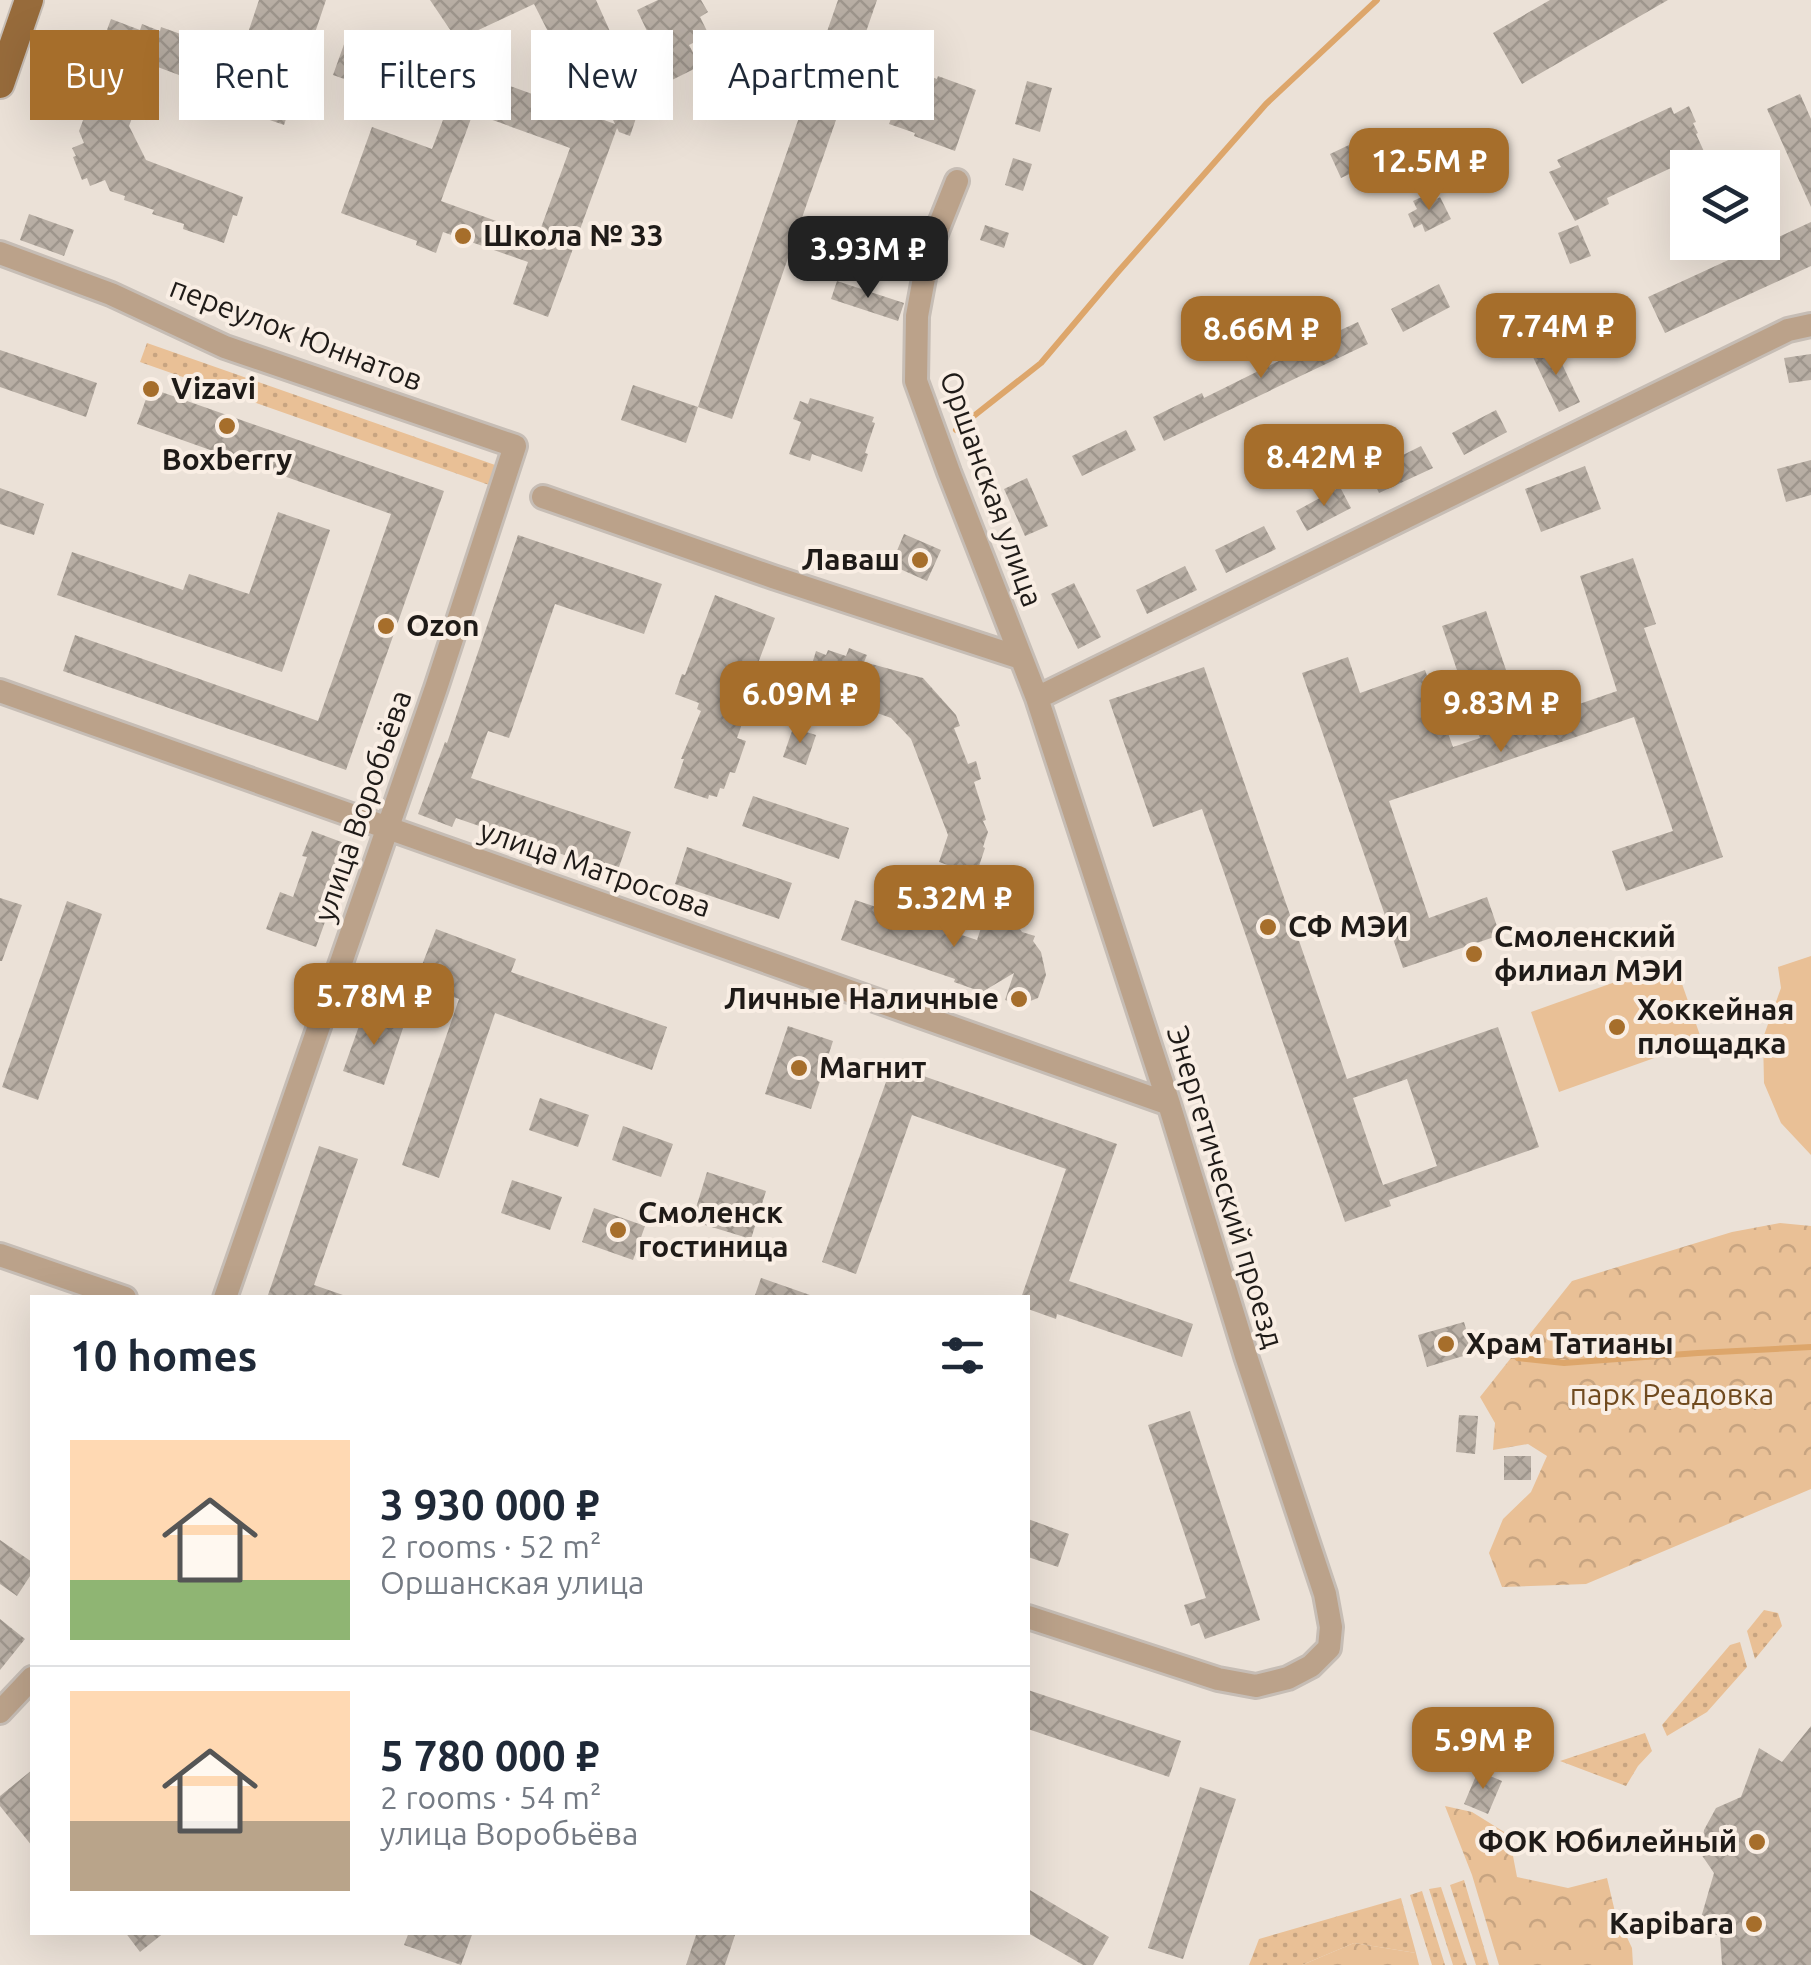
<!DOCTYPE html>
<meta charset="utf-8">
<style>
body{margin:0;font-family:Ubuntu,sans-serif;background:#f6f6f7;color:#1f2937;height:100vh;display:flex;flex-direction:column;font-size:38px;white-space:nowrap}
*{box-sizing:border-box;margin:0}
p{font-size:32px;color:#747a83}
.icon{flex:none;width:55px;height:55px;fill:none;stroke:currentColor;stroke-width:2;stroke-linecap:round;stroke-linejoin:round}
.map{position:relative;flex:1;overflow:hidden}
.side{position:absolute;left:30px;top:1295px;width:1000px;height:640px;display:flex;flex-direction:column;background:#fff;border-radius:0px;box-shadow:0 10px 40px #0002}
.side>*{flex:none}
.banner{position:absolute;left:30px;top:30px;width:1000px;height:90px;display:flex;gap:20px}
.buttons{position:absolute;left:1670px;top:150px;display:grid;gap:20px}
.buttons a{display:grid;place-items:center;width:110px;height:110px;border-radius:0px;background:#fff;box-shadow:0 10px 40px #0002;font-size:50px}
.price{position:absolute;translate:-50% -85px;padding:0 22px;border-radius:20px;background:#a66e2b;color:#fff;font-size:32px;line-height:65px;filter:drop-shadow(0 2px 5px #0008)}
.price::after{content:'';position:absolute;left:50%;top:60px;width:30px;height:22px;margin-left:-15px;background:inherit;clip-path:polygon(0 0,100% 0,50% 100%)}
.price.current{background:#222;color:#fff}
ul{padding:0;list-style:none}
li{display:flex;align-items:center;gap:30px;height:250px;padding:0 40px}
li+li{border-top:2px solid #e0e1e3}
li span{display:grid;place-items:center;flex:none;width:280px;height:200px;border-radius:0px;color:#555}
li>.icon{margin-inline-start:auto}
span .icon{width:120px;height:120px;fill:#fffc;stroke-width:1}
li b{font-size:42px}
h2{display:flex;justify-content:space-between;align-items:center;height:120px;padding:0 40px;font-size:42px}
.chip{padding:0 35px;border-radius:0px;background:#fff;box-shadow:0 10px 40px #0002;font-size:35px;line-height:90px}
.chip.current{background:#a66e2b;color:#fff}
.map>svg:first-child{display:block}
</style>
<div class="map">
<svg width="1811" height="1965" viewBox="0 0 1811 1965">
<defs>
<pattern id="grass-dots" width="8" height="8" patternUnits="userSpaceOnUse" patternTransform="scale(2.5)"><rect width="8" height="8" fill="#e9c096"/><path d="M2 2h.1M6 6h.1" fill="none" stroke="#c7a481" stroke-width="1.8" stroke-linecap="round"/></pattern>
<pattern id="forest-crowns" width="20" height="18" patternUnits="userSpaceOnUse" patternTransform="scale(2.5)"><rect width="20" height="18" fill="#e9c096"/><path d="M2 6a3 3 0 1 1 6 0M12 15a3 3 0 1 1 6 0" fill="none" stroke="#c7a481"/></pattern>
<pattern id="building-cross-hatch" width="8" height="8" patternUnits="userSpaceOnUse" patternTransform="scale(2.5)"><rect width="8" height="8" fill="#b8aea4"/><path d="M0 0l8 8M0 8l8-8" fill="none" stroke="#9e958c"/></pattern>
</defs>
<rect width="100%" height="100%" fill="#ebe1d7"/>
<path fill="url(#grass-dots)" d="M 147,343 L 498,466 L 492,486 L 140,362 Z
M 1764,1610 L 1778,1613 L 1782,1626 L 1755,1659 L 1747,1631 Z
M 1740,1642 L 1747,1667 L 1707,1712 L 1667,1736 L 1662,1725 L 1730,1645 Z
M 1645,1733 L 1652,1751 L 1638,1766 L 1626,1786 L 1560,1761 Z
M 1464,1880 L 1489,1965 L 1476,1965 L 1450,1885 Z
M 1441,1887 L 1467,1965 L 1453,1965 L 1429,1889 Z
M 1422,1891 L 1445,1965 L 1432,1965 L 1410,1895 Z
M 1401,1898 L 1416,1953 L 1354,1943 L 1302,1965 L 1249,1965 L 1259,1939 Z"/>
<path fill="url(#forest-crowns)" d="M 1780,1223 L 1811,1226 L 1811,1489 L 1586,1584 L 1502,1587 L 1489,1553 L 1503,1519 L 1531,1492 L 1547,1456 L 1528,1444 L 1493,1450 L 1495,1423 L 1480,1397 L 1572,1281 L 1732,1232 Z
M 1445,1806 L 1472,1812 L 1509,1835 L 1517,1877 L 1568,1888 L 1607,1878 L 1615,1912 L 1632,1948 L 1633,1965 L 1499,1965 L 1472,1875 Z
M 1354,1943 L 1416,1953 L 1419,1965 L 1302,1965 Z"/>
<path fill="#e9c096" d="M 1811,956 L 1811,1155 L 1781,1123 L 1764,1083 L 1763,1038 L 1781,988 L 1778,967 Z
M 1674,961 L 1702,1041 L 1559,1092 L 1531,1012 Z"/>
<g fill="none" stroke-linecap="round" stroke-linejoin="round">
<path stroke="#dda66b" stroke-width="6" d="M 956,430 L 1041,363 L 1117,273 L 1266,104 L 1377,0
M 1518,1358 L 1564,1363 L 1698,1353 L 1811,1347"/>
</g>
<path fill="url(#building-cross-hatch)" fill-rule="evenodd" d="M 259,0 L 326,0 L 284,125 L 224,104 Z
M 430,0 L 596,0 L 617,47 L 647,31 L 637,10 L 658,0 L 701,0 L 708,12 L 700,17 L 709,35 L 689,45 L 700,66 L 644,94 L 630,136 L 619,132 L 617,128 L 548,317 L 513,304 L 528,262 L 443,232 L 436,253 L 416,245 L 417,241 L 341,213 L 372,127 L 432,149 L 449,104 L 420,93 L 433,58 L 615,124 L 583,59 L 566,67 L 534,4 L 457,40 ZM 473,113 L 570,148 L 538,236 L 441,201 Z
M 838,0 L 877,0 L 858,55 L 823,43 Z
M 1550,0 L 1668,0 L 1522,84 L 1493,33 Z
M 111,19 L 140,30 L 142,24 L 160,31 L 161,27 L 189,37 L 186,45 L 191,47 L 179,75 L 155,66 L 146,93 L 142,92 L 129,126 L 146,160 L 243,197 L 237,216 L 233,215 L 224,243 L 183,229 L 184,224 L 152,214 L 154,210 L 124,200 L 125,196 L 110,191 L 105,180 L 90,186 L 87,178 L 82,180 L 73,157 L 76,156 L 72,148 L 84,143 L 79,131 L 85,115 L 82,114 L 103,56 L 98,54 Z
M 347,36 L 363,42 L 350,81 L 333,75 Z
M 910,69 L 937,79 L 938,76 L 976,90 L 955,151 L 914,136 L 915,133 L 889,124 L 895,108 L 891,107 L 900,83 L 904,85 Z
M 1027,81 L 1052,88 L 1040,132 L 1015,124 Z
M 810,86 L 844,97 L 732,419 L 698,407 Z
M 1800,94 L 1811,119 L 1811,207 L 1767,109 Z
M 1689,106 L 1696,122 L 1693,123 L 1698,133 L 1696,134 L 1707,158 L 1674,174 L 1671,168 L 1607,198 L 1609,204 L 1575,221 L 1549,172 L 1561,167 L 1557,160 L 1671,107 L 1674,114 Z
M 1368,136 L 1379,160 L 1341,178 L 1330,154 Z
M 1013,158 L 1032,164 L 1023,191 L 1005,185 Z
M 1428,194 L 1432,202 L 1440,197 L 1451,219 L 1425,232 L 1422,224 L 1414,228 L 1408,214 L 1417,209 L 1413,201 Z
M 29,214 L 74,230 L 64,256 L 20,240 Z
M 1811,222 L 1811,266 L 1665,333 L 1648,297 Z
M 985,225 L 1009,233 L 1004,248 L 980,240 Z
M 1578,225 L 1591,256 L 1570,264 L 1558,233 Z
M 837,281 L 904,303 L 898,321 L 831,299 Z
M 1439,284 L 1450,307 L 1403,332 L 1391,309 Z
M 1358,322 L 1368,344 L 1164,441 L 1153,417 L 1202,393 L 1204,398 L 1301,350 L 1298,343 L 1314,335 L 1317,341 Z
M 1553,345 L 1580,402 L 1559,412 L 1532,355 Z
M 0,350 L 97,383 L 86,417 L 0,387 Z
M 1811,354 L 1811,380 L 1789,383 L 1784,358 Z
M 633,385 L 698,407 L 686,443 L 621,420 Z
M 150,388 L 444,491 L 346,770 L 63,671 L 75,635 L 318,721 L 391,514 L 137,424 Z
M 810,398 L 874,417 L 872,422 L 875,423 L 865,453 L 868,454 L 862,472 L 812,454 L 810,461 L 789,454 L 801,422 L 793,419 L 800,401 L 808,404 Z
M 1496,410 L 1507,432 L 1464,455 L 1452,433 Z
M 1126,430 L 1136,450 L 1082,476 L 1072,456 Z
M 1421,446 L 1433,468 L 1379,493 L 1369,472 Z
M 1811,460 L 1811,495 L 1786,502 L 1777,469 Z
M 1585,466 L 1601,509 L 1541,532 L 1525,489 Z
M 1027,478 L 1048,526 L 1025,536 L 1004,489 Z
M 1340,487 L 1351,508 L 1307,531 L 1296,511 Z
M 0,488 L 44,504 L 34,535 L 0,524 Z
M 278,512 L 330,530 L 282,672 L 57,595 L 72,552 L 183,590 L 189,574 L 249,594 Z
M 1264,526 L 1276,549 L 1226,573 L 1215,550 Z
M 904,534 L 941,550 L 927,581 L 891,565 Z
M 518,535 L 662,584 L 644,634 L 555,604 L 509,738 L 488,731 L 471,778 L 631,832 L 617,873 L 456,818 L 452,827 L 418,814 L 445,742 L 447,743 Z
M 1633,558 L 1656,624 L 1644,628 L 1723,857 L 1626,891 L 1612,851 L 1673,831 L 1634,717 L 1389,801 L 1429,918 L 1487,897 L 1500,935 L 1403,968 L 1302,673 L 1348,657 L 1360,693 L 1425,670 L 1453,747 L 1480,738 L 1442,626 L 1486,611 L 1524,723 L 1617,691 L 1580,576 Z
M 1185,566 L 1197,590 L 1147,614 L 1136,590 Z
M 1074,583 L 1101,637 L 1078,649 L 1051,594 Z
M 715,595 L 775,618 L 754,674 L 749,681 L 756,684 L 737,738 L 746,741 L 735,773 L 730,772 L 724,789 L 720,788 L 717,797 L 709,795 L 708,799 L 674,788 L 684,759 L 681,759 L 701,711 L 697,709 L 699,703 L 675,694 L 682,674 L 685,675 Z
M 849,648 L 867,655 L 864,662 L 923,678 L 956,715 L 960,726 L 954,728 L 968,764 L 976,761 L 981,779 L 974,782 L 986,820 L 983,821 L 988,832 L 983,847 L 985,848 L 976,875 L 939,862 L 948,835 L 911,739 L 891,718 L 805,687 L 816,651 L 826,655 L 828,650 L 846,656 Z
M 1204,667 L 1347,1079 L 1498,1027 L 1539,1147 L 1389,1200 L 1391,1206 L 1345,1222 L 1202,809 L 1153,827 L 1109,700 ZM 1407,1079 L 1437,1166 L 1383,1185 L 1353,1098 Z
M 793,728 L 816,735 L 806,765 L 783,757 Z
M 753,796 L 849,828 L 839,859 L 742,826 Z
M 312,831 L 352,846 L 316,947 L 266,929 L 280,892 L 293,897 L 307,857 L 302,856 Z
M 687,847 L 792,883 L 779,919 L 675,884 Z
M 0,898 L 22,905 L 2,961 L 0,961 Z
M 855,900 L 977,940 L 983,922 L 992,917 L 1018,926 L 1022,932 L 1035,936 L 1033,941 L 1041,952 L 1046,975 L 1038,998 L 1020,1005 L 1005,1000 L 1014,973 L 982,992 L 954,982 L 955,979 L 841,940 Z
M 67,901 L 102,914 L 38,1100 L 2,1087 Z
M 436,929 L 516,959 L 511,972 L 667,1027 L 652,1070 L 495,1013 L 439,1178 L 402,1165 L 459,999 L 415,983 Z
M 364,1012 L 404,1025 L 384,1085 L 343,1071 Z
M 788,1026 L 833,1041 L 811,1109 L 765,1094 Z
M 892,1065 L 1117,1144 L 1069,1281 L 1193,1324 L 1182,1357 L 1057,1314 L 1056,1319 L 1028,1309 L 1028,1298 L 1021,1298 L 1066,1169 L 912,1115 L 856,1274 L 822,1262 Z
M 540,1098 L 589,1115 L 578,1147 L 529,1130 Z
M 623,1126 L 673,1144 L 661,1177 L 612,1160 Z
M 319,1146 L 358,1159 L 314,1285 L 343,1295 L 342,1298 L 267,1298 Z
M 707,1172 L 766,1191 L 751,1239 L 692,1221 Z
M 512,1180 L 562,1197 L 550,1230 L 501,1213 Z
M 594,1208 L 645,1226 L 633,1260 L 582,1242 Z
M 761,1278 L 810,1295 L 809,1298 L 754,1298 Z
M 1464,1322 L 1473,1353 L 1427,1367 L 1418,1335 Z
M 1190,1411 L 1260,1620 L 1205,1639 L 1199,1623 L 1191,1626 L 1184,1605 L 1206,1598 L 1148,1425 Z
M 1459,1415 L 1478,1416 L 1475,1454 L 1456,1452 Z
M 1504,1456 L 1531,1456 L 1531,1480 L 1504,1480 Z
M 1028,1519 L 1069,1534 L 1058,1567 L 1028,1557 Z
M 0,1540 L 32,1562 L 32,1573 L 17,1596 L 0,1584 Z
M 0,1619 L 25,1639 L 0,1670 Z
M 1028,1690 L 1181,1741 L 1169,1777 L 1028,1729 Z
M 1811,1726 L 1811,1965 L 1722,1965 L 1720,1935 L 1696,1935 L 1714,1873 L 1701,1854 L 1704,1830 L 1716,1808 L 1741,1797 L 1759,1748 L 1782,1762 Z
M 32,1770 L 32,1846 L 0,1806 L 0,1796 Z
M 1478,1771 L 1502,1781 L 1488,1814 L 1464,1804 Z
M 1200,1787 L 1236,1799 L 1183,1959 L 1148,1948 Z
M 1028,1889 L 1109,1937 L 1093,1965 L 1083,1965 L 1028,1933 Z
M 125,1932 L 165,1932 L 140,1952 Z
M 409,1932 L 473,1932 L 461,1965 L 404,1945 Z
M 697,1932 L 736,1932 L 725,1965 L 686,1965 Z"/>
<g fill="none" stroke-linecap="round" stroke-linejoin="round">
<g stroke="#c6bdb5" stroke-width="28">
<path id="minor" d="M 957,181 L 929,251 L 917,316 L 916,381 L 949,472 L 1037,698 L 1169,1104 L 1246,1356 L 1325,1594 L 1331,1627 L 1329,1648 L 1311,1666 L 1288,1678 L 1256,1686 L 1218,1679 L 1028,1617
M 0,253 L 111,294 L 225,347 L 515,446 L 436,688 L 225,1298
M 543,497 L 773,577 L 1021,658
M 0,691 L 1169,1104
M 1037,698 L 1788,330 L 1811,325
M 0,1255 L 125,1298
M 0,1712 L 32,1678"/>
</g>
<g stroke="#c6bdb5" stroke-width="32">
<path id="major" d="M 0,84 L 29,0"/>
</g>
<use href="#minor" stroke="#bba28a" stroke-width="22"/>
<use href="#major" stroke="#976b3b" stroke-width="28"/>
</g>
<g fill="#a66e2b" stroke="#f9eee4" stroke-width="4">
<circle cx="463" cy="236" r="10"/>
<circle cx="151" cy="389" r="10"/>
<circle cx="227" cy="426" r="10"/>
<circle cx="920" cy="560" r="10"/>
<circle cx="386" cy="626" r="10"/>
<circle cx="1268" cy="927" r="10"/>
<circle cx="1474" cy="954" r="10"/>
<circle cx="1019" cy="999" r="10"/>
<circle cx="1617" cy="1027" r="10"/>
<circle cx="799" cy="1068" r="10"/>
<circle cx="618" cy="1230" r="10"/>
<circle cx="1446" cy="1344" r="10"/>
<circle cx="1757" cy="1842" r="10"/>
<circle cx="1754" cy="1924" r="10"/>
</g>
<g text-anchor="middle" stroke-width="8" stroke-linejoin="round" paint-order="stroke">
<g font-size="30" font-weight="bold" fill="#1f1b18" stroke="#f9eee4" text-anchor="start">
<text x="483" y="246">Школа № 33</text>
<text x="171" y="399">Vizavi</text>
<text x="227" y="470" text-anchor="middle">Boxberry</text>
<text x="900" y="570" text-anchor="end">Лаваш</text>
<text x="406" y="636">Ozon</text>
<text x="1288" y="937">СФ МЭИ</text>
<text x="1494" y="947">Смоленский<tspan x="1494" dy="34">филиал МЭИ</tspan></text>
<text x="999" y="1009" text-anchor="end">Личные Наличные</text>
<text x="1637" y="1020">Хоккейная<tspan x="1637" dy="34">площадка</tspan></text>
<text x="819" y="1078">Магнит</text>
<text x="638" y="1223">Смоленск<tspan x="638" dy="34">гостиница</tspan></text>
<text x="1466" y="1354">Храм Татианы</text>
<text x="1737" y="1852" text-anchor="end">ФОК Юбилейный</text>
<text x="1734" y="1934" text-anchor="end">Kapibara</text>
</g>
<g font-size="30" fill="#1f1b18" stroke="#f9eee4">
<text transform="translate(296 334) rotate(21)" y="10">переулок Юннатов</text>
<text transform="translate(991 489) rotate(70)" y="10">Оршанская улица</text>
<text transform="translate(363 806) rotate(-71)" y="10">улица Воробьёва</text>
<text transform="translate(595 869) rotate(19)" y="10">улица Матросова</text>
<text transform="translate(1225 1187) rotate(73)" y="10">Энергетический проезд</text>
</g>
<g font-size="30" fill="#704a1e" stroke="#f9eee4">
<text x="1672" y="1405">парк Реадовка</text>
</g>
</g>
</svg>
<div class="buttons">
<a><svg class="icon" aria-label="layers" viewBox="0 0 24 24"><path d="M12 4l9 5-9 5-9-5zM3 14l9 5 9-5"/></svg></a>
</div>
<b class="price" style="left:1429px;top:213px">12.5M ₽</b>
<b class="price current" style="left:868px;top:301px">3.93M ₽</b>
<b class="price" style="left:1556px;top:378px">7.74M ₽</b>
<b class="price" style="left:1261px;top:381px">8.66M ₽</b>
<b class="price" style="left:1324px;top:509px">8.42M ₽</b>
<b class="price" style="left:800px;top:746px">6.09M ₽</b>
<b class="price" style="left:1501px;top:755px">9.83M ₽</b>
<b class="price" style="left:954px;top:950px">5.32M ₽</b>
<b class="price" style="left:374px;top:1048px">5.78M ₽</b>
<b class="price" style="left:1483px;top:1792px">5.9M ₽</b>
<div class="banner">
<a class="chip current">Buy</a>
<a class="chip">Rent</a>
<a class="chip">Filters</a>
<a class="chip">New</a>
<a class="chip">Apartment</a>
</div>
<section class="side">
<h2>10 homes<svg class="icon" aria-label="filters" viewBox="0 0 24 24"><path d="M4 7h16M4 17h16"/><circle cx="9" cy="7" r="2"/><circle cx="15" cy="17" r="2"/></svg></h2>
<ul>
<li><span style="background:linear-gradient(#ffd9b3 70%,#8fb573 0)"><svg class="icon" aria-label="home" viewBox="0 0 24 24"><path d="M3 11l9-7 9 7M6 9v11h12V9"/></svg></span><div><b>3 930 000 ₽</b><p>2 rooms · 52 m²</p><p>Оршанская улица</p></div></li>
<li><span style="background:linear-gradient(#ffd9b3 65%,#b9a48a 0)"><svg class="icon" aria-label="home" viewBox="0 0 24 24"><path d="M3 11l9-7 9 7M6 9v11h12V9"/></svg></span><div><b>5 780 000 ₽</b><p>2 rooms · 54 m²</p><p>улица Воробьёва</p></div></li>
</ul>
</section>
</div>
